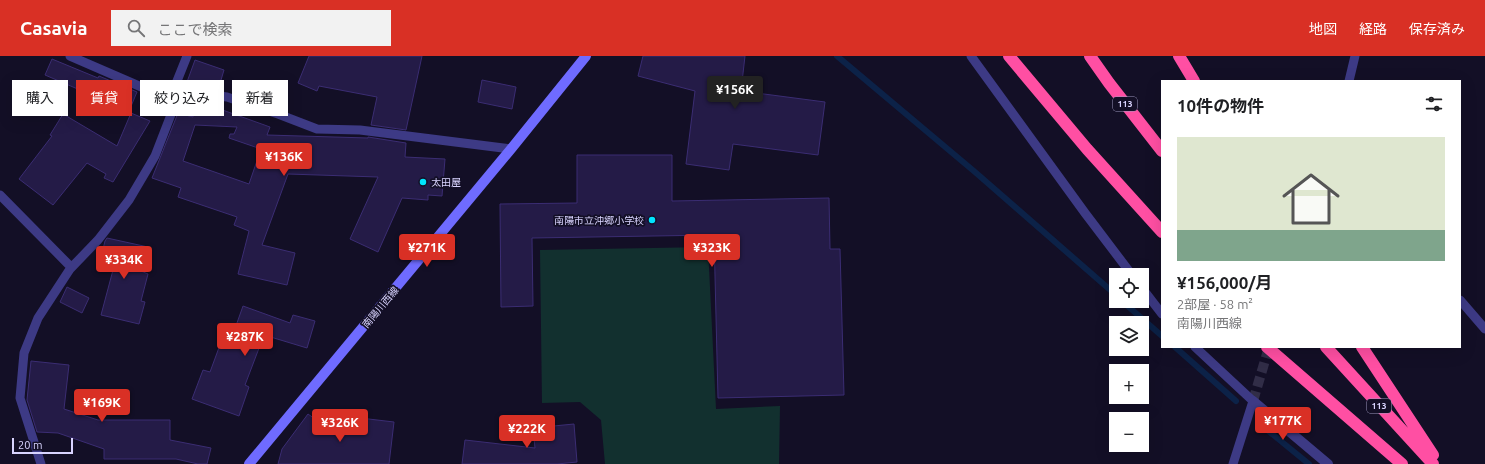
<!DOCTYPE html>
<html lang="ja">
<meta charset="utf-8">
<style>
body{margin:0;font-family:Ubuntu,"Noto Sans JP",sans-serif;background:#f2f2f2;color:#202124;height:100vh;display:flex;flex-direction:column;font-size:15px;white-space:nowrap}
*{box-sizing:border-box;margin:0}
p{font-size:13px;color:#757577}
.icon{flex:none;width:22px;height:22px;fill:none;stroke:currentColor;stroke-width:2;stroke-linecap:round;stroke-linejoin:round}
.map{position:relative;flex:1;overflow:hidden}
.drawer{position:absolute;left:1161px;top:24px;width:300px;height:268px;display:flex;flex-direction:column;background:#fff;border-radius:0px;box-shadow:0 4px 16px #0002}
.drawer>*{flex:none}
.hud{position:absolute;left:12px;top:24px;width:380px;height:36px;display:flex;gap:8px}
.fabs{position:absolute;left:1109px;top:212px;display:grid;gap:8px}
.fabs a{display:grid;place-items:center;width:40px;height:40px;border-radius:0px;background:#fff;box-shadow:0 4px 16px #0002;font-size:20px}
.scale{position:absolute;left:12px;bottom:10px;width:61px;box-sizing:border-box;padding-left:4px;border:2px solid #d9d4ff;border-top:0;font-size:11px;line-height:14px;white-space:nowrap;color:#d9d4ff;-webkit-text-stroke:3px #130f26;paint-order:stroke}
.price{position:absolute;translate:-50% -34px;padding:0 9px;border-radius:4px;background:#d93025;color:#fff;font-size:13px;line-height:26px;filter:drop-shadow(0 1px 2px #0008)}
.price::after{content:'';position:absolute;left:50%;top:24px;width:12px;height:9px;margin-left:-6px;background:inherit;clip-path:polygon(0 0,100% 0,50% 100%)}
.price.current{background:#222;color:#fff}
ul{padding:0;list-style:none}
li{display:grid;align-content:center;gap:8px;height:212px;padding:0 16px}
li+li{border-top:1px solid #e0e0e0}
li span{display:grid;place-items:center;height:124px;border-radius:0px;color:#555}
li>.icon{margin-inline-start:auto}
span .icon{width:72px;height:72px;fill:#fffc;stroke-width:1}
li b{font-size:17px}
h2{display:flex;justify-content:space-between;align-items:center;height:48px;padding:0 16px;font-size:17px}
.tag{padding:0 14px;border-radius:0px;background:#fff;box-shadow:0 4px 16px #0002;font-size:14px;line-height:36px}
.tag.current{background:#d93025;color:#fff}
header{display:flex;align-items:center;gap:24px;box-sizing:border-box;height:56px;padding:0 20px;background:#d93025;color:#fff}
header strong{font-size:19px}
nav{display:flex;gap:22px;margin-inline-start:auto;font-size:14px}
.search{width:280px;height:36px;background:#f2f2f2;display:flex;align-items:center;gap:10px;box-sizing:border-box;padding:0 14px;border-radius:0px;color:#757577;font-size:15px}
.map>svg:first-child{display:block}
</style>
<header>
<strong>Casavia</strong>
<div class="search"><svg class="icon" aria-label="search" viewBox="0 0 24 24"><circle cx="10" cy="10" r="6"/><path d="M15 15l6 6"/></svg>ここで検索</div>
<nav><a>地図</a><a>経路</a><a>保存済み</a></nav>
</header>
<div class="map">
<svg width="1485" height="408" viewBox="0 0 1485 408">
<rect width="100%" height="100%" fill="#130f26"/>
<path fill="#12302f" d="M 708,191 L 716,353 L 780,350 L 779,408 L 605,408 L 601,364 L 580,346 L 542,347 L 540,194 Z"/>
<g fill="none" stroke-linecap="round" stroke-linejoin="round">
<path stroke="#0c2248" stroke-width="6" d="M 837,0 L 975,116 L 1116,239
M 1122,245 L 1162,280
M 1175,291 L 1236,345
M 1266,373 L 1309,408"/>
</g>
<path fill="#241b47" stroke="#3b2d73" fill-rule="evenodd" d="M 309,0 L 422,0 L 406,74 L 371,69 L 377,41 L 319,30 L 317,35 L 298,27 Z
M 643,0 L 745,0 L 741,35 L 825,46 L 818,99 L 733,88 L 729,114 L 686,108 L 695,35 L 638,20 Z
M 52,3 L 98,22 L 99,20 L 137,36 L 129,55 L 45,19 Z
M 195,4 L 224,14 L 218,34 L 194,31 L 194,28 L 187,26 Z
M 482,24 L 516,31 L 512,53 L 478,46 Z
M 193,43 L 217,46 L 217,52 L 270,71 L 267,79 L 368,82 L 368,81 L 406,87 L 405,101 L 445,103 L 442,140 L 428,139 L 428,144 L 402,142 L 378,196 L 350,183 L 378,121 L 288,118 L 262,189 L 295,197 L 287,229 L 238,218 L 249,175 L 234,169 L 237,161 L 178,141 L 181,132 L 152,122 L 178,57 L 193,61 ZM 195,69 L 237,71 L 234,78 L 230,78 L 229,82 L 261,93 L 249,128 L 183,105 Z
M 131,57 L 150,65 L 113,126 L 104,122 L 106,118 L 87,107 L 53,149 L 19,123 L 52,80 L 50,79 L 63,58 L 117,90 Z
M 577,99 L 672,99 L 672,145 L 829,142 L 830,193 L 840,193 L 844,339 L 718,342 L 714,179 L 532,182 L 533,250 L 501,251 L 500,148 L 577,147 Z
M 107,182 L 148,191 L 141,215 L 148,218 L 141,245 L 145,246 L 139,268 L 101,259 L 113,214 L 99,210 L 105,185 Z
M 67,231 L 89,242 L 82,257 L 60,246 Z
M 243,250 L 290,267 L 293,259 L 315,265 L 307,292 L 264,279 L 245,329 L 249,331 L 239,360 L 192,343 L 203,314 L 210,316 L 224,278 L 232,281 Z
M 31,305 L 69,309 L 64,353 L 98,364 L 170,364 L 170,384 L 211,392 L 207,408 L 198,408 L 176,403 L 104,403 L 104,393 L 58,377 L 37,376 L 27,344 Z
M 308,358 L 333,376 L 335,359 L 394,366 L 389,408 L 278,408 L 282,393 Z
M 574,368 L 577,406 L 557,408 L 462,408 L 465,384 L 535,392 L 533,372 Z"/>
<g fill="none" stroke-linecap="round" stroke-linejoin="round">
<path stroke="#312d47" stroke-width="10" stroke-dasharray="10 5" stroke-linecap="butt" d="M 1253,345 L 1269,291"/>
<path stroke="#3d3a85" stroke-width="9" d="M 70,0 L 176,46
M 971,0 L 1085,157 L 1132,219
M 1349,25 L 1355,0
M 179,38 L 175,30 L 187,0
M 0,139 L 71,211
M 1142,232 L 1162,258
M 1460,244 L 1485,273
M 1195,291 L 1253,345 L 1233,408
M 41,408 L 20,342 L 24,297 L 38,262 L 70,213 L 98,184 L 129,144 L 155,100 L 179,38 L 196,37 L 227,41 L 278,58 L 317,73 L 360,74 L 511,93"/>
<path stroke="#3d3a85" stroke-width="10" d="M 1253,345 L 1328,408"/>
<path stroke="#6f6bff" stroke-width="10" d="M 249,408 L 511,93 L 586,0"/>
<path stroke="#ff4fa3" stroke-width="12" d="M 1009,0 L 1087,93 L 1162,176
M 1090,0 L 1109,27 L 1162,95
M 1179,0 L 1194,25
M 1267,291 L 1402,408
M 1326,291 L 1433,408
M 1362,291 L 1433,399"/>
</g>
<g fill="#00e5ff" stroke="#130f26" stroke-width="1.5">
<circle cx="423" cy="126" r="4"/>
<circle cx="652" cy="164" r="4"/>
</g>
<g text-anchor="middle" stroke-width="3.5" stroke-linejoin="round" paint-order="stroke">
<g fill="#130f26" stroke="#9e99be" stroke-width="1">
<rect x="1113" y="41" width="24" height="14" rx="3"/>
<rect x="1367" y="343" width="24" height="14" rx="3"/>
</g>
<g font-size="9" font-weight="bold" fill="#d9d4ff">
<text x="1125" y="51">113</text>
<text x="1379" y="353">113</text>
</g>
<g font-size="10" fill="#d9d4ff" stroke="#130f26" text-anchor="start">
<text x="431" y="130">太田屋</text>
<text x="644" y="168" text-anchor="end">南陽市立沖郷小学校</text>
</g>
<g font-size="10" fill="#d9d4ff" stroke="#130f26">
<text transform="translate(380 251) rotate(-50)" y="4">南陽川西線</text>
</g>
</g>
</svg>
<div class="fabs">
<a><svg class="icon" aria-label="locate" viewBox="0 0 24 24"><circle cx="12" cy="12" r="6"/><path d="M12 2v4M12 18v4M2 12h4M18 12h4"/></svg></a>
<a><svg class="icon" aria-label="layers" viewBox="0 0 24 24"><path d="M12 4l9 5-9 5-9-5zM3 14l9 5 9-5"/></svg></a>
<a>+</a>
<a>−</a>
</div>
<div class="scale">20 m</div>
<b class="price current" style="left:735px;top:54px">¥156K</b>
<b class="price" style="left:284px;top:121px">¥136K</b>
<b class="price" style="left:427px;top:212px">¥271K</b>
<b class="price" style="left:712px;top:212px">¥323K</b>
<b class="price" style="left:124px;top:224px">¥334K</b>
<b class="price" style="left:245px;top:301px">¥287K</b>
<b class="price" style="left:102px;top:367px">¥169K</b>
<b class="price" style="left:1283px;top:385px">¥177K</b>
<b class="price" style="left:340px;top:387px">¥326K</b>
<b class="price" style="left:527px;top:393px">¥222K</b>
<div class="hud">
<a class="tag">購入</a>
<a class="tag current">賃貸</a>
<a class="tag">絞り込み</a>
<a class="tag">新着</a>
</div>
<section class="drawer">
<h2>10件の物件<svg class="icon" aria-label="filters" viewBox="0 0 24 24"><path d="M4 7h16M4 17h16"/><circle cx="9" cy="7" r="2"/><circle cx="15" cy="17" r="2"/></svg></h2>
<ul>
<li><span style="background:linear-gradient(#dfe7d0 75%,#7fa58c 0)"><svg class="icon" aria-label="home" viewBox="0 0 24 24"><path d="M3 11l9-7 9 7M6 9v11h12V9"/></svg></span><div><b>¥156,000/月</b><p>2部屋 · 58 m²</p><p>南陽川西線</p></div></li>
</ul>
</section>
</div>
